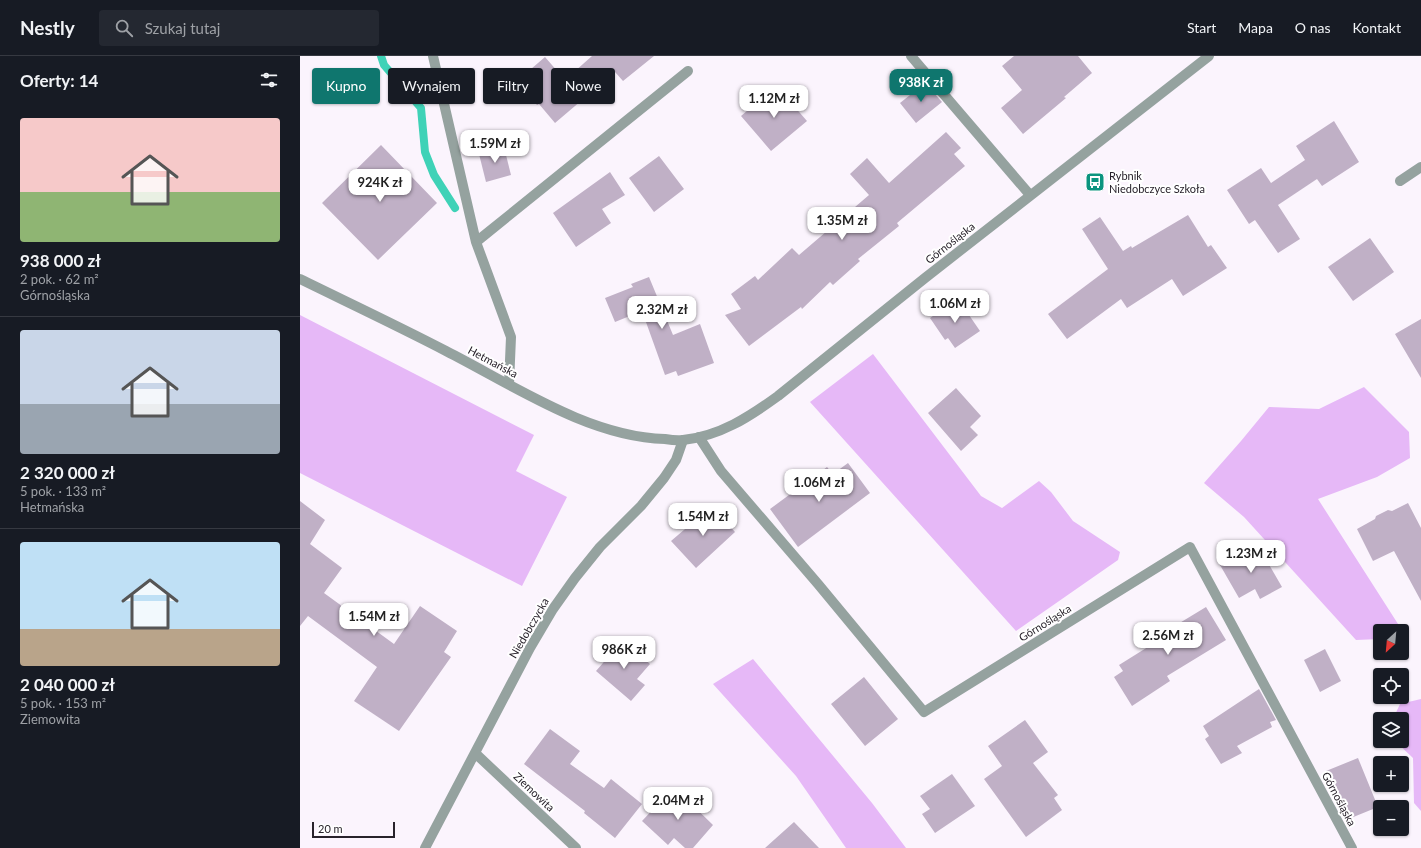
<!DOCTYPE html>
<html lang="pl">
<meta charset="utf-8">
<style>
body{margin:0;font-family:Lato,sans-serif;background:#242831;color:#f1f3f6;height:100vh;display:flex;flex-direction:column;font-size:15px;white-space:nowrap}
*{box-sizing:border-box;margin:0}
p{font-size:13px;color:#9ea1a6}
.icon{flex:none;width:22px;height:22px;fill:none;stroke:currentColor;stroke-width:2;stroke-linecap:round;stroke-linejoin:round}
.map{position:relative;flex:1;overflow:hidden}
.panel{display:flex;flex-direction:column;background:#171b24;width:300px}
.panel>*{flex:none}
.hud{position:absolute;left:12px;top:12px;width:380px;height:36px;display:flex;gap:8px}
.needle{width:26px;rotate:206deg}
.controls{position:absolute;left:1073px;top:568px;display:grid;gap:8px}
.controls a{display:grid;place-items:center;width:36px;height:36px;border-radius:4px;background:#171b24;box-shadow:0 1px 3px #0004;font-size:20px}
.scale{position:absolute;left:12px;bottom:10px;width:83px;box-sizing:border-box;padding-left:4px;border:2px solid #28222b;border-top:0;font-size:11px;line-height:14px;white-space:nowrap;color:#28222b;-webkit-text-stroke:3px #fff;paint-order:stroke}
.price{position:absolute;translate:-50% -34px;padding:0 9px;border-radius:8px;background:#fff;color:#222;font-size:13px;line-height:26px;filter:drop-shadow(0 1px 2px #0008)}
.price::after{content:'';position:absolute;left:50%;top:24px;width:12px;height:9px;margin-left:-6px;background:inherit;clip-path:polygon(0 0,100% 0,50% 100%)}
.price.current{background:#0f766e;color:#fff}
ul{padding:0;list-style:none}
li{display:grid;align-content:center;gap:8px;height:212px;padding:0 20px}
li+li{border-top:1px solid #363941}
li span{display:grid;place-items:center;height:124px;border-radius:4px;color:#555}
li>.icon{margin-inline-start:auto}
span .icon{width:72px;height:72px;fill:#fffc;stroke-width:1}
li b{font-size:17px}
h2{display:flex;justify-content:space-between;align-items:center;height:48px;padding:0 20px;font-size:17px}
.pill{padding:0 14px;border-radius:4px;background:#171b24;box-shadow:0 1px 3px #0004;font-size:14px;line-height:36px}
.pill.current{background:#0f766e;color:#fff}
header{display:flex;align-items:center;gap:24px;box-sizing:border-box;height:56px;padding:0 20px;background:#171b24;border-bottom:1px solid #363941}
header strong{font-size:19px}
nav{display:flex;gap:22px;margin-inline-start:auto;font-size:14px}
.search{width:280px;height:36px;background:#242831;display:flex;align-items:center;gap:10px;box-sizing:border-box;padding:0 14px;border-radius:4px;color:#9ea1a6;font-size:15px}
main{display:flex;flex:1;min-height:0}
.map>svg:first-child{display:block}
</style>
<header>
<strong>Nestly</strong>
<div class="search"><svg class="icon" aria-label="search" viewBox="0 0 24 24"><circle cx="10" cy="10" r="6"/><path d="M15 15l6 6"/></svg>Szukaj tutaj</div>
<nav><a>Start</a><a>Mapa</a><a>O nas</a><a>Kontakt</a></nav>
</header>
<main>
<section class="panel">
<h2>Oferty: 14<svg class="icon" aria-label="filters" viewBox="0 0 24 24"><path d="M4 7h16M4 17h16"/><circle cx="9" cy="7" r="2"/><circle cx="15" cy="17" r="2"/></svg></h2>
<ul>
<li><span style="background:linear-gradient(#f6c9c9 60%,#8fb573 0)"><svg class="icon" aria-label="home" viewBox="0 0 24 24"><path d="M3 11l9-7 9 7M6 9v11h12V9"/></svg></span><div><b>938 000 zł</b><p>2 pok. · 62 m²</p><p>Górnośląska</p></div></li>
<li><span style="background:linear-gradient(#c9d6e8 60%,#9aa5b1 0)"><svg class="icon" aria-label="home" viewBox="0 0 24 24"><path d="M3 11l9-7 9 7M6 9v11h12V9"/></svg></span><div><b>2 320 000 zł</b><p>5 pok. · 133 m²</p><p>Hetmańska</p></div></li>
<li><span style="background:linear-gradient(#bfe0f5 70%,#b9a48a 0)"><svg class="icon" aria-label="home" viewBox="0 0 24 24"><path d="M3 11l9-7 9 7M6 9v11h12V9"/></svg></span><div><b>2 040 000 zł</b><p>5 pok. · 153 m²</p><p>Ziemowita</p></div></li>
</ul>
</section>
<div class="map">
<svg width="1121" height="792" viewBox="0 0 1121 792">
<rect width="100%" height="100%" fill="#fbf4fd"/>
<path fill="#e6b8f7" d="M 0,259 L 234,379 L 216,415 L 267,441 L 222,530 L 0,417 Z
M 573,298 L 681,440 L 702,452 L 739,425 L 751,436 L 773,465 L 820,496 L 818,504 L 716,575 L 510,346 Z
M 1064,331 L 1109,376 L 1110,402 L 1077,421 L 1018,443 L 1107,582 L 1102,582 L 1102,575 L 1080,575 L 1080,583 L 1056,584 L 944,461 L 904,427 L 941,385 L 969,351 L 1019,353 Z
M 453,603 L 572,747 L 606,792 L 546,792 L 496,720 L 413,628 Z
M 1121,643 L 1121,755 L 1114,747 L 1113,702 L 1095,685 L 1102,685 L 1102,663 L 1093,663 L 1100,648 Z"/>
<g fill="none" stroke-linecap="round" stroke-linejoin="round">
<path stroke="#3fd2b7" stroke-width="8" d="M 81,0 L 84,9 L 121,52 L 125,96 L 134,119 L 155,152"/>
</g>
<path fill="#c0b0c6" d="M 292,0 L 354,0 L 323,25 L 315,16 L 255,67 L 239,48 L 237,49 L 217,25 L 245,1 L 265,24 Z
M 714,0 L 778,0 L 792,17 L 764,41 L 766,42 L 723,78 L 701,52 L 722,34 L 702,10 Z
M 625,27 L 642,46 L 616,67 L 600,47 Z
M 479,33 L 507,65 L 471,95 L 441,60 L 461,43 L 464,46 Z
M 1034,65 L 1059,106 L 1022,130 L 1017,123 L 978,149 L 1000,183 L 978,197 L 955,164 L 949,168 L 927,134 L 961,112 L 971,127 L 1005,104 L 996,90 Z
M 646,76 L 661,92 L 654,98 L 665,110 L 597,167 L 599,170 L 558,203 L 560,205 L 533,229 L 530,226 L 502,253 L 501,251 L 449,290 L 425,259 L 441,253 L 431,238 L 455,220 L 458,224 L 492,192 L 499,199 L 569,139 L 550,118 L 567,102 L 589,127 Z
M 81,89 L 137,147 L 78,204 L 22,147 Z
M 204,91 L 211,119 L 186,126 L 179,98 Z
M 359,100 L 384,133 L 354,156 L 329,122 Z
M 310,116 L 325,139 L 302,153 L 311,167 L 276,191 L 253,157 Z
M 888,159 L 908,191 L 911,189 L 927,212 L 883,240 L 872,223 L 827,252 L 821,243 L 767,283 L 748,258 L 808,213 L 782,173 L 800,161 L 823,195 L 831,190 L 832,192 Z
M 1070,182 L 1094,216 L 1053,245 L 1028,211 Z
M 349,221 L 373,279 L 400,268 L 414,307 L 378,320 L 376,315 L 365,319 L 342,255 L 315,266 L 305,242 L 333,231 L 331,228 Z
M 658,243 L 680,275 L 655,292 L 648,282 L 645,284 L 630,262 Z
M 1121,263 L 1121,322 L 1095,278 Z
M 656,332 L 681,360 L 670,371 L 678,379 L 661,395 L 628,357 Z
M 548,407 L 570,437 L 498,491 L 470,453 L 527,411 L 533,418 Z
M 0,445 L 25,464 L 10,488 L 42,512 L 24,537 L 94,588 L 120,550 L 157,575 L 144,596 L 151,601 L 99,675 L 54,645 L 77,611 L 8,560 L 0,570 Z
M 1108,447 L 1121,472 L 1121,545 L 1094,495 L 1073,505 L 1057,473 L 1075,463 L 1076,460 L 1088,454 L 1092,455 Z
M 412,450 L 435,476 L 396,512 L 371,485 Z
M 957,488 L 982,531 L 960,543 L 955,533 L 939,542 L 920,509 Z
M 906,551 L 926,584 L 867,620 L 870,625 L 832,650 L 814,621 L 823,615 L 819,609 L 875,574 L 873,571 Z
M 323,584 L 350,608 L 337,623 L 345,629 L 331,645 L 296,615 Z
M 1025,593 L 1041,625 L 1020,636 L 1004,604 Z
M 564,621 L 598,663 L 565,690 L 531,648 Z
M 959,633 L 976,664 L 970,666 L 972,671 L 937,690 L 942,697 L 921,708 L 905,683 L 909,680 L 903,670 Z
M 725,664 L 748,696 L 733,707 L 758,739 L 754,742 L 762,754 L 726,781 L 684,723 L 702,710 L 688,690 Z
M 250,673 L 280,695 L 270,708 L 304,732 L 311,723 L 342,748 L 315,782 L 284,757 L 285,755 L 224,708 Z
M 1058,702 L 1078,751 L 1046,764 L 1026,715 Z
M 652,718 L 675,750 L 635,777 L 622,758 L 630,753 L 620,740 Z
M 374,731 L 413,769 L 393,792 L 385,792 L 374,782 L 368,789 L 342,765 Z
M 494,766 L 519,792 L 465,792 Z"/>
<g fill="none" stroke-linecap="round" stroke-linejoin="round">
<path stroke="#95a29f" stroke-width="10" d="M 1100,125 L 1121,111"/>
<path stroke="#95a29f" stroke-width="10" d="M 133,0 L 176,186 L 211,281 L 209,328
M 611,0 L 730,139
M 176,186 L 388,15
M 399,381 L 421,415 L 518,528 L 624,656 L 890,491 L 1052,792
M 175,697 L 276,792
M 125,792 L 230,592 L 253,553 L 275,522 L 300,491 L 341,450 L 364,422 L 376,404 L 383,384"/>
<path stroke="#95a29f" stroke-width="10" d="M 0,223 C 49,247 98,270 146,295 C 213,329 289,381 365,383 C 371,384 377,385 383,384 C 420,380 449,361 478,340 L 625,222 L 909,0"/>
</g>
<defs>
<g id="bus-square" transform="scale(1)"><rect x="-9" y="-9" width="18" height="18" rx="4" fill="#0b947f" stroke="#fff"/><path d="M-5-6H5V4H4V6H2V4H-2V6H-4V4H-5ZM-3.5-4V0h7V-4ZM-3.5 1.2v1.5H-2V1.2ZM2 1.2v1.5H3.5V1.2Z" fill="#fff"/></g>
</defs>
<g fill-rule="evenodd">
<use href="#bus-square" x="795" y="126"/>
</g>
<g text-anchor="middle" stroke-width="4" stroke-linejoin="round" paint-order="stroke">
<g font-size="11" fill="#28222b" stroke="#fff" text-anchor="start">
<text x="809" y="124">Rybnik<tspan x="809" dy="13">Niedobczyce Szkoła</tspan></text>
</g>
<g font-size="11" fill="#28222b" stroke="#fff">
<text transform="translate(650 187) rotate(-38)" y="4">Górnośląska</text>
<text transform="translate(193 306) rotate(28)" y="4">Hetmańska</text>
<text transform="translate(745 567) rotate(-32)" y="4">Górnośląska</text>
<text transform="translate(229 572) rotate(-60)" y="4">Niedobczycka</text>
<text transform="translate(234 736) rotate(43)" y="4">Ziemowita</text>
<text transform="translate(1039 743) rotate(62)" y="4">Górnośląska</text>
</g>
</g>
</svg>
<div class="controls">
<a><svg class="needle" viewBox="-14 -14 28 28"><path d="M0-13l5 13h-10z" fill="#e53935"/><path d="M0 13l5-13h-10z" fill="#9ea1a6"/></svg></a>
<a><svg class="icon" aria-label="locate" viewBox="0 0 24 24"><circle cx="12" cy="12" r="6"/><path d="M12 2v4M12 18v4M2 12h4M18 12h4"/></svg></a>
<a><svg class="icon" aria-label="layers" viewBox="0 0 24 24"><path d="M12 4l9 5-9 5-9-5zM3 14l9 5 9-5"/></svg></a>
<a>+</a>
<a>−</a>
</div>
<div class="scale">20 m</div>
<b class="price current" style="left:621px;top:47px">938K zł</b>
<b class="price" style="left:474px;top:63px">1.12M zł</b>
<b class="price" style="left:195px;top:108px">1.59M zł</b>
<b class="price" style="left:80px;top:147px">924K zł</b>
<b class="price" style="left:542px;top:185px">1.35M zł</b>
<b class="price" style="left:655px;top:268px">1.06M zł</b>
<b class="price" style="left:362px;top:274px">2.32M zł</b>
<b class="price" style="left:519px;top:447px">1.06M zł</b>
<b class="price" style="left:403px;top:481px">1.54M zł</b>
<b class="price" style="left:951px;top:518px">1.23M zł</b>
<b class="price" style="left:74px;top:581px">1.54M zł</b>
<b class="price" style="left:868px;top:600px">2.56M zł</b>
<b class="price" style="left:324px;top:614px">986K zł</b>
<b class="price" style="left:378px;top:765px">2.04M zł</b>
<div class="hud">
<a class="pill current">Kupno</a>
<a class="pill">Wynajem</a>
<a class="pill">Filtry</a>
<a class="pill">Nowe</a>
</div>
</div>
</main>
